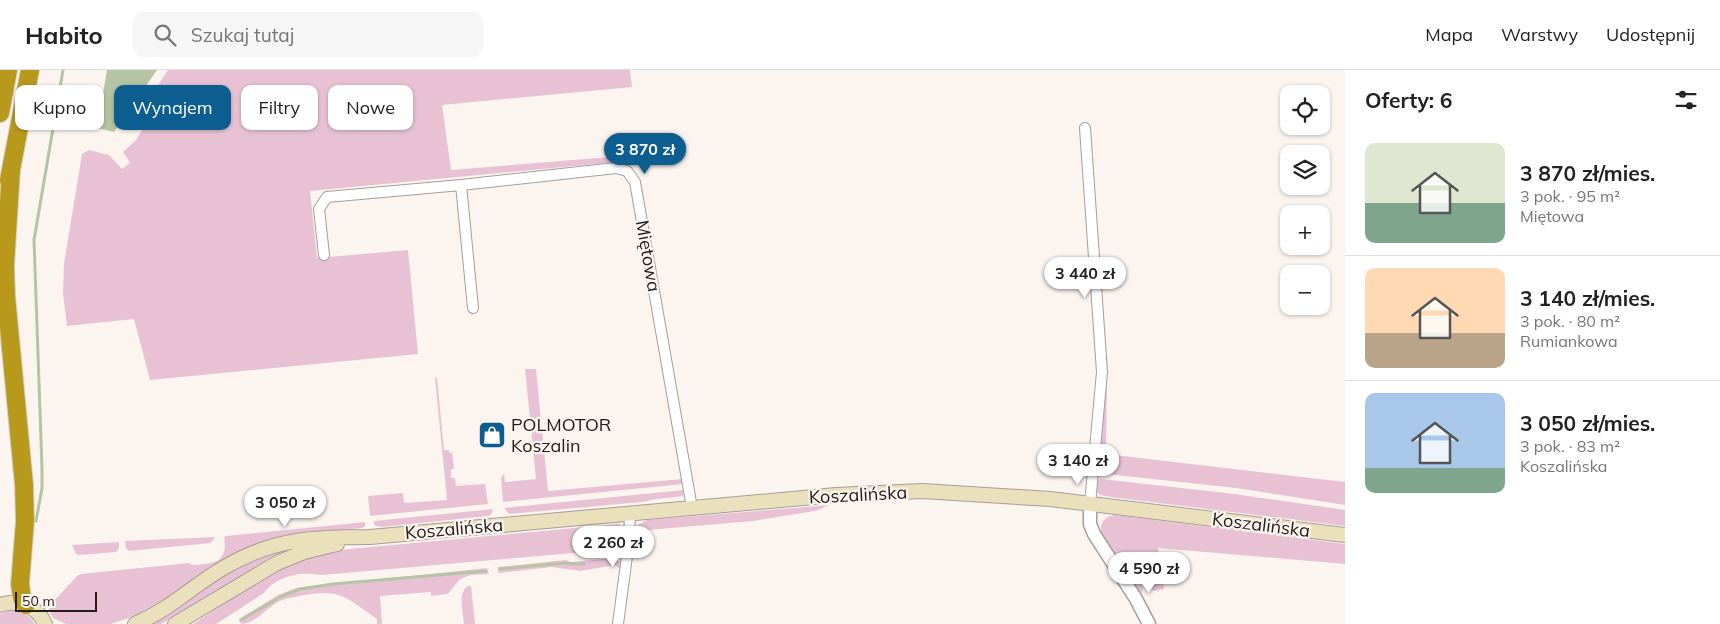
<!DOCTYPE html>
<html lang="pl">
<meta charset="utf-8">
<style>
body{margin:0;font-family:Mulish,sans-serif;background:#f6f6f6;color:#222;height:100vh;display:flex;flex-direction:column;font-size:19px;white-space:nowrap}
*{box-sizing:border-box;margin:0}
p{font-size:16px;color:#767676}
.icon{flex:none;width:28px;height:28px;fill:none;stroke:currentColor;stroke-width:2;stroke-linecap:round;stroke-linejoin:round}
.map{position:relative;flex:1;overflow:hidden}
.panel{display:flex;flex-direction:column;background:#fff;width:375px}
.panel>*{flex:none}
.hud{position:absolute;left:15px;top:15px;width:475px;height:45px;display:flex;gap:10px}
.fabs{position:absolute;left:1280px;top:15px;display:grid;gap:10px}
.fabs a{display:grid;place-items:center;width:50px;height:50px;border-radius:10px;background:#fff;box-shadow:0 1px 4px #0004;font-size:25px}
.scale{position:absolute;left:15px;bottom:12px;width:82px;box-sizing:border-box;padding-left:5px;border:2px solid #201d1b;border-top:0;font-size:14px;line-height:18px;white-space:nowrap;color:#201d1b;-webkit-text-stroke:4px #fcf4ef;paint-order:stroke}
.price{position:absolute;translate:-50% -42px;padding:0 11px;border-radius:18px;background:#fff;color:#222;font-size:16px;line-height:32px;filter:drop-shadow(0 1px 2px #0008)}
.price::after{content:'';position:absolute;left:50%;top:30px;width:15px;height:11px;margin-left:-8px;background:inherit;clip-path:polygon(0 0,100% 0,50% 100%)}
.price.active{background:#0d5e90;color:#fff}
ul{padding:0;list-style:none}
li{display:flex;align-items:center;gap:15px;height:125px;padding:0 20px}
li+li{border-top:1px solid #e0e0e0}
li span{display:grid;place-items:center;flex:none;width:140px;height:100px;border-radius:10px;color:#555}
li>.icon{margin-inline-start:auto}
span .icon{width:60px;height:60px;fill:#fffc;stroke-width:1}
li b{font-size:21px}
h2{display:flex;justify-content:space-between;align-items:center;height:60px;padding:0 20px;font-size:21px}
.chip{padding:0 18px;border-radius:10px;background:#fff;box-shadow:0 1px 4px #0004;font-size:18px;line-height:45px}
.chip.active{background:#0d5e90;color:#fff}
header{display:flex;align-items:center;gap:30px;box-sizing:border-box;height:70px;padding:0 25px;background:#fff;border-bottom:1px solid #e0e0e0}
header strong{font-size:24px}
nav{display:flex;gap:28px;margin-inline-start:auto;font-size:18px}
.search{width:350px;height:45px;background:#f6f6f6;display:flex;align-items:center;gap:12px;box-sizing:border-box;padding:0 18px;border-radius:10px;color:#767676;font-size:19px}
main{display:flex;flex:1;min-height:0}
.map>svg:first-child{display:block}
</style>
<header>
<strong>Habito</strong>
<div class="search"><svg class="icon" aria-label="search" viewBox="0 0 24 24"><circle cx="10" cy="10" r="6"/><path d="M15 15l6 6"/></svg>Szukaj tutaj</div>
<nav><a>Mapa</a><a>Warstwy</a><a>Udostępnij</a></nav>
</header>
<main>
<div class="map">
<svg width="1345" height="554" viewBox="0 0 1345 554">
<rect width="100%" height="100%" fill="#fcf4ef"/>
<path fill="#e8c2d4" d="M 168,0 L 630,0 L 632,17 L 442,35 L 451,100 L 635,85 L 638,90 L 310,121 L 317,188 L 408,180 L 418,284 L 150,310 L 134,249 L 67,256 L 63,223 L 64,194 L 82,84 L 89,80 L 109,85 L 122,99 L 130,93 L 123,82 L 136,70 L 144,57 L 135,51 Z
M 525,299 L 536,299 L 548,421 L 683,409 L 683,414 L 503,432 L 501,407 L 504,404 L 505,412 L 536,409 Z
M 1106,307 L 1107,308 L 1106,384 L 1345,412 L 1345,435 L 1236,418 L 1097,403 L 1100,390 Z
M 435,308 L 437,308 L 444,380 L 449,380 L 449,383 L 452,382 L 454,399 L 451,399 L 451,408 L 455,408 L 456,416 L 485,414 L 488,434 L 370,446 L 368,426 L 403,423 L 404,433 L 447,430 Z
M 1101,409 L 1235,424 L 1345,440 L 1345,456 L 1110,427 L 1100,425 L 1097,422 L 1096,411 Z
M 684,420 L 683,426 L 656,429 L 642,432 L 509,444 L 504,438 Z
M 830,435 L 815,441 L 753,451 L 636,461 L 636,456 L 647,450 Z
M 493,439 L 492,443 L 489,446 L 381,457 L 374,455 L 374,451 Z
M 1115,445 L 1345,474 L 1345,494 L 1158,478 L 1164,519 L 1155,521 L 1150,519 L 1142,496 L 1135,499 L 1143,518 L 1142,523 L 1137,522 L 1102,468 C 1099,455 1102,447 1115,445 Z
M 365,452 L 365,456 L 362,458 L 298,466 L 140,544 L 111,554 L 66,554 L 53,548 L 49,540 L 50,535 L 77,506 L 81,504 L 189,493 C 193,496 198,495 204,494 C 222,493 227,484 224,467 L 226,466 Z
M 617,454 L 621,455 L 625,460 L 624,474 L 619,479 L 322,505 C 318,505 314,504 310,504 C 296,502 272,510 264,523 L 216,554 L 193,554 C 226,533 258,508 295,493 C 309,487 324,483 339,480 Z
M 215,467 L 211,473 L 129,481 L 126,478 L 125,471 Z
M 119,472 L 119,478 L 116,482 L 80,485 L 76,484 L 72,475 Z
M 304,475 L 228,518 L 161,554 L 151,554 L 176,540 L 219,505 L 245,490 Z
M 614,488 L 620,492 L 620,499 L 615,495 L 580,501 L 552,497 L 498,503 L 498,497 L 566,490 L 571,492 Z
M 487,498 L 489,504 L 471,505 L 460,509 L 448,524 L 431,526 L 431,522 L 380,526 L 382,554 L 377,554 L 377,549 C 344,526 340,518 299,526 C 290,528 281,529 273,535 C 264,542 253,554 241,554 L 239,549 L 278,525 L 296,518 Z
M 468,516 L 471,516 L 475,554 L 464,554 C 463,542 457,523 468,516 Z
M 11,540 C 22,541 29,545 35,554 L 0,554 L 0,544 Z"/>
<path fill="#b5c5a3" d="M 107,0 L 157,0 L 114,62 L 97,58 Z"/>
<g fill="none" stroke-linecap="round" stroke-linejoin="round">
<path stroke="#b5c5a3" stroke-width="3" d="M 36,451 L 42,418 L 42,398 L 34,170 L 63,0
M 500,499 L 565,493 L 572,494 L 584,494
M 241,550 L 282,526 L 300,519 L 333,514 L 486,501"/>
<g stroke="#a59e99" stroke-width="12">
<path id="minor" d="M 1085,58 L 1102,302 L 1090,434
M 324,185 L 319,139 L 327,127 L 461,115
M 473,238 L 461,115 L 616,98 L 627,101 L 635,112 L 692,438
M 618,554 L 629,471 L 630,443"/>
</g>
<g stroke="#a59e99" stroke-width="15">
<path id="tertiary" d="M 1090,434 L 1090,454 L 1094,464 L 1136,529 L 1149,554"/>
</g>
<g stroke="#a59e99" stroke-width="16">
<path id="secondary" d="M 0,535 C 17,529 38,536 45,554
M 135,554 C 171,539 193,515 225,497 C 274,468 315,467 370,467 L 836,425 L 922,421 L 1050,429 L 1345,465
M 175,554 L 277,493 L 304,482 L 337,474"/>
</g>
<g stroke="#d2d2d1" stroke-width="20">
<path id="motorway" d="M 0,43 L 8,0
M 11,100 L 5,195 L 6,226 L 24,415 L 25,451 L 20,514 L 22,528 L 26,535
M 9,110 L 30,0"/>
</g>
<use href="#minor" stroke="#fff" stroke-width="10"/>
<use href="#tertiary" stroke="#fff" stroke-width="12"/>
<use href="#secondary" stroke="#eae0bb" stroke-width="14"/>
<use href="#motorway" stroke="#b9991c" stroke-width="18"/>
</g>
<defs>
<g id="shop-square" transform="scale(1.4375)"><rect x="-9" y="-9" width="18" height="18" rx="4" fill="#0d5e90" stroke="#fcf4ef"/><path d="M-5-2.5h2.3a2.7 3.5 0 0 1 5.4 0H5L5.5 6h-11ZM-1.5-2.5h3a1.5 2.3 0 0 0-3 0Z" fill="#fff"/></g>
</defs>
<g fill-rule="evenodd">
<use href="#shop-square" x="492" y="365"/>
</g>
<g text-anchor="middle" stroke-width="4.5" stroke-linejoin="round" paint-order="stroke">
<g font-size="18" fill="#201d1b" stroke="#fcf4ef">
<text transform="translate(648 186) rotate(80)" y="6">Miętowa</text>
<text transform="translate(858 425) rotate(-3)" y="6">Koszalińska</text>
<text transform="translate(1261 455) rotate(7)" y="6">Koszalińska</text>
<text transform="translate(454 459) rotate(-5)" y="6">Koszalińska</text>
</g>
<g font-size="18" fill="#201d1b" stroke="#fcf4ef" text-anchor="start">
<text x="511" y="361">POLMOTOR<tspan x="511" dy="21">Koszalin</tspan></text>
</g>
</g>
</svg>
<div class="fabs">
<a><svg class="icon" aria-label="locate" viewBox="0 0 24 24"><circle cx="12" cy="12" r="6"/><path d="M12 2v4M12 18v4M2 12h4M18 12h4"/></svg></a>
<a><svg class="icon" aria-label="layers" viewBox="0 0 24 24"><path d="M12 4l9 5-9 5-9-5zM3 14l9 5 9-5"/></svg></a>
<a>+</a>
<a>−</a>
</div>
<div class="scale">50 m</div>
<b class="price active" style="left:645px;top:105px">3 870 zł</b>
<b class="price" style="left:1085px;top:229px">3 440 zł</b>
<b class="price" style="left:1078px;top:416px">3 140 zł</b>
<b class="price" style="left:285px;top:458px">3 050 zł</b>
<b class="price" style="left:613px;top:498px">2 260 zł</b>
<b class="price" style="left:1149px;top:524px">4 590 zł</b>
<div class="hud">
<a class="chip">Kupno</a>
<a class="chip active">Wynajem</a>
<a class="chip">Filtry</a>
<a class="chip">Nowe</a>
</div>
</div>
<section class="panel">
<h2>Oferty: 6<svg class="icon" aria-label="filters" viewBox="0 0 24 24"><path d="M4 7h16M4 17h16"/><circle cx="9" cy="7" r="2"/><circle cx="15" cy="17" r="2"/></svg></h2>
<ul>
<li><span style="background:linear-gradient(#dfe7d0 60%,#7fa58c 0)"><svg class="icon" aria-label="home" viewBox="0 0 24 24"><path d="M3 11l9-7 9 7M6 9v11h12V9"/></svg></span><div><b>3 870 zł/mies.</b><p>3 pok. · 95 m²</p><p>Miętowa</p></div></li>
<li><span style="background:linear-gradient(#ffd9b3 65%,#b9a48a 0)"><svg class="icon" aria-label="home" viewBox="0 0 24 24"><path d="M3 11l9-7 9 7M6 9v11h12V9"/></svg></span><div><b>3 140 zł/mies.</b><p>3 pok. · 80 m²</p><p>Rumiankowa</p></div></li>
<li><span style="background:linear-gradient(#a9c7e8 75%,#7fa58c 0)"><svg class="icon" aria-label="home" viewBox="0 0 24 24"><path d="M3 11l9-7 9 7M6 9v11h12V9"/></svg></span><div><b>3 050 zł/mies.</b><p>3 pok. · 83 m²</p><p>Koszalińska</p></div></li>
</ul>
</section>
</main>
